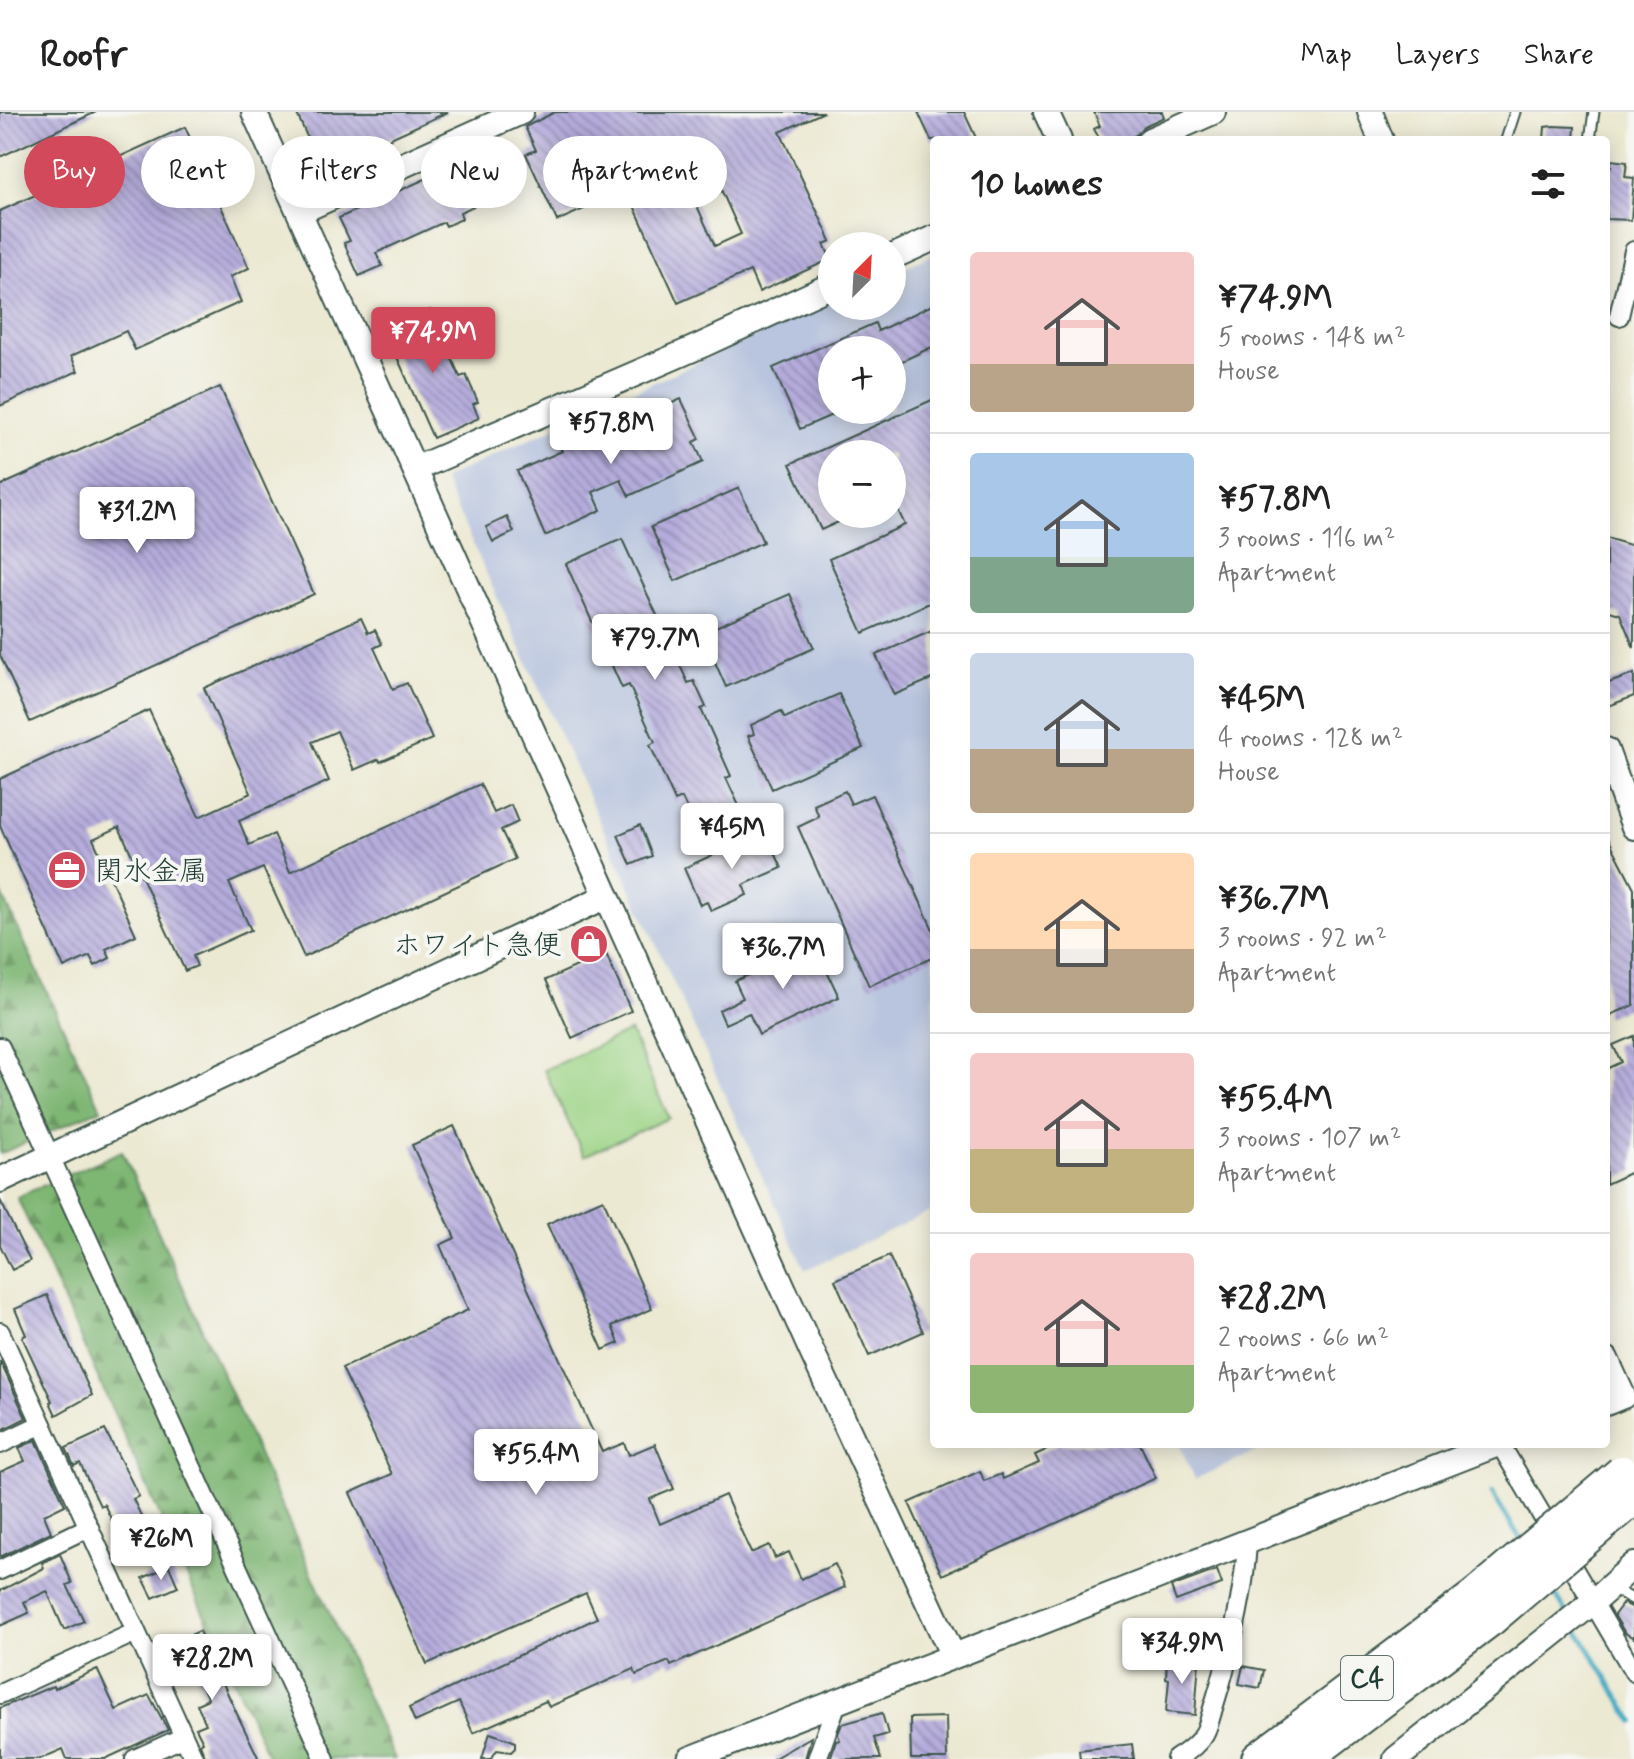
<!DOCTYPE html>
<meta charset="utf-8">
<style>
body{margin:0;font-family:Mynerve,"Klee One",sans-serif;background:#f6f6f6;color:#222;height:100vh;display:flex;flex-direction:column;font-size:30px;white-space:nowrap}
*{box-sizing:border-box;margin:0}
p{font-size:26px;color:#767676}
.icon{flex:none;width:44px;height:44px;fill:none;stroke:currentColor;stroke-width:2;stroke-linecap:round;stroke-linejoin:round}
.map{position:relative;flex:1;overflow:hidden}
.sheet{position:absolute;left:930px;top:24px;width:680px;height:1312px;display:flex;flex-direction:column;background:#fff;border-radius:8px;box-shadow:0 4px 20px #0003}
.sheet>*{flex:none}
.top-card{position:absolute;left:24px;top:24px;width:760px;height:72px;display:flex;gap:16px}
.needle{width:52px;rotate:24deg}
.tools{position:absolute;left:818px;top:120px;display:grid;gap:16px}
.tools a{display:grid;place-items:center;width:88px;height:88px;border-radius:50%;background:#fff;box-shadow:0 4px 20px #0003;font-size:40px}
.price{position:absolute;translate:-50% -68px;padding:0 18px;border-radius:8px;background:#fff;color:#222;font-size:26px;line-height:52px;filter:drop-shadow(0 2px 4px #0008)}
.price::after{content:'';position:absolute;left:50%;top:48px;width:24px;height:18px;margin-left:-12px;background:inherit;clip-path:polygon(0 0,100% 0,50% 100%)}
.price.selected{background:#d1495b;color:#fff}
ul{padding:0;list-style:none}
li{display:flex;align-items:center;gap:24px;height:200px;padding:0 40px}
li+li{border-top:2px solid #e0e0e0}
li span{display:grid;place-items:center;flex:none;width:224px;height:160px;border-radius:8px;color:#555}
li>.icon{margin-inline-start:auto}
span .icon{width:96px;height:96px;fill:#fffc;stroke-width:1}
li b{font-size:34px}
h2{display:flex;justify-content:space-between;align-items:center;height:96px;padding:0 40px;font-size:34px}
.tag{padding:0 28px;border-radius:36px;background:#fff;box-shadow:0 4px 20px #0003;font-size:28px;line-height:72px}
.tag.selected{background:#d1495b;color:#fff}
header{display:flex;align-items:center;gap:48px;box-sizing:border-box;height:112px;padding:0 40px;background:#fff;border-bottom:2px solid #e0e0e0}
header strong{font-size:38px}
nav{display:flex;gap:44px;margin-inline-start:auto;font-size:28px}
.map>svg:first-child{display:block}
</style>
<header>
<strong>Roofr</strong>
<nav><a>Map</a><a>Layers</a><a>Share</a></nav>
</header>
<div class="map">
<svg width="1634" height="1647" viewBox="0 0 1634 1647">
<defs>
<pattern id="forest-firs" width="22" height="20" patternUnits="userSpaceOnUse" patternTransform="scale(2)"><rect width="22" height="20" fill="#7eb673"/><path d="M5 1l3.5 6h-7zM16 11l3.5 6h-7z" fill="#67955f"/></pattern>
<pattern id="building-back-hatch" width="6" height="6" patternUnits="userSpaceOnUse" patternTransform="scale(2)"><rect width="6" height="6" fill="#b5acdc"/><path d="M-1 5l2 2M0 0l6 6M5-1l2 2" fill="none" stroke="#938db3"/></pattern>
</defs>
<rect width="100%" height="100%" fill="#f6f6f2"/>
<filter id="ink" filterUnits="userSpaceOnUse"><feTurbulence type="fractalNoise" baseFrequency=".0125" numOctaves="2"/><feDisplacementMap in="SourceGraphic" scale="16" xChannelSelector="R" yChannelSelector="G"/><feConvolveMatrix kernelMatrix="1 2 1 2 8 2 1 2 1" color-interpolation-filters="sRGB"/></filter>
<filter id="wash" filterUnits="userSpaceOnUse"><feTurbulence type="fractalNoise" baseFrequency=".006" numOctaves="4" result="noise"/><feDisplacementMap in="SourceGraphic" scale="32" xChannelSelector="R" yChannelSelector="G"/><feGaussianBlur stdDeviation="1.8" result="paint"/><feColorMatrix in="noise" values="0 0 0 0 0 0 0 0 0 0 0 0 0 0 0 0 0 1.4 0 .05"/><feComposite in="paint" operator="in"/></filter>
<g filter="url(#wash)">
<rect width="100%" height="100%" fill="#ece9d3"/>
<path fill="#b9c5de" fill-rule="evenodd" d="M 934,142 L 934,1098 L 805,1158 L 443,367 L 832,189 L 832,194 L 892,194 L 892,161 ZM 832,238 L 892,238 L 892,298 L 832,298 ZM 832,342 L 892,342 L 892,402 L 832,402 Z
M 1179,1332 L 1272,1332 L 1195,1367 Z"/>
<path fill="#9dd486" stroke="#5e885d" stroke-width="2" d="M 630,919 L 669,1006 L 584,1044 L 544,958 Z"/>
<path fill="url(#forest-firs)" stroke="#4e7a54" stroke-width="2" d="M 0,778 L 101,997 L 0,1042 Z
M 122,1039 L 395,1647 L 269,1647 L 17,1085 Z"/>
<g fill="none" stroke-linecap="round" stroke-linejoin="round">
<path stroke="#45abc4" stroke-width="5" d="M 1492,1381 L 1521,1428
M 1550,1474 L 1568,1503
M 1575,1514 L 1634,1610"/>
</g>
<g id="blocks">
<path fill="url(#building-back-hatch)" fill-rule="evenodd" d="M 0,0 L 96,0 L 0,45 Z
M 296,0 L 448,0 L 364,38 L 369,50 L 327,69 Z
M 555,0 L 824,0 L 780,20 L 831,129 L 824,132 L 831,147 L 759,180 L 750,159 L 678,191 L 627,78 L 557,109 L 526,42 L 536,38 L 525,15 ZM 719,73 L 741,122 L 715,134 L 693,85 Z
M 918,0 L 964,0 L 977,28 L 931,28 Z
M 1094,0 L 1162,0 L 1164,5 L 1144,14 L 1136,23 L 1126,28 L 1100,28 L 1094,17 L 1100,14 Z
M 1553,14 L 1575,15 L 1574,28 L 1544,28 L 1545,15 Z
M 185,15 L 249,156 L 230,165 L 241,190 L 135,238 L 126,219 L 71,244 L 78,259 L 0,294 L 0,99 Z
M 489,38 L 508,79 L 460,100 L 462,107 L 446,114 L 444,110 L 376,141 L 382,154 L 359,164 L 344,131 L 350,129 L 339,106 Z
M 1611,48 L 1627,50 L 1625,65 L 1634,66 L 1631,108 L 1606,107 L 1606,54 L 1611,54 Z
M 934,192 L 934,234 L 892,254 L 892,238 L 832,238 L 832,303 L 800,317 L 773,256 L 875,211 L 878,219 Z
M 430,198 L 460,265 L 466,263 L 478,290 L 473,292 L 479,306 L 433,326 L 385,218 Z
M 220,275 L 314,482 L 30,610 L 0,543 L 0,374 Z
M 681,287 L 700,327 L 694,330 L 703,350 L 629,384 L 621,368 L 593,380 L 601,398 L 545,424 L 517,359 L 562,339 L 560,335 L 577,327 L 580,333 Z
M 934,287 L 934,489 L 863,521 L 829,447 L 905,413 L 892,385 L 892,342 L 832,342 L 832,402 L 856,402 L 821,418 L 790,352 Z
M 739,376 L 763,430 L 675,469 L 651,415 Z
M 507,405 L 514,420 L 493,430 L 486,415 Z
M 1606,426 L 1634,434 L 1634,536 L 1620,502 L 1606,498 Z
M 622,427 L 688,571 L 694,569 L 706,595 L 701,597 L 731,664 L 726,666 L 741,698 L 697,719 L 682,686 L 675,689 L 650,633 L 655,630 L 629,573 L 622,576 L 566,452 Z
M 790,482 L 814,536 L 726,575 L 702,521 Z
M 361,506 L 368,521 L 375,518 L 382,532 L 374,536 L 393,577 L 407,571 L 432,627 L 380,650 L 379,647 L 354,658 L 337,619 L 312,630 L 329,669 L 239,709 L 249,733 L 274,722 L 290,760 L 480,672 L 494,701 L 511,693 L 518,710 L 501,718 L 515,747 L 304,845 L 263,756 L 229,771 L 251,818 L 193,844 L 197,854 L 185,859 L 119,715 L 93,727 L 136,823 L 106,837 L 110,846 L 95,854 L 90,844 L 64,856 L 0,714 L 0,667 L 149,598 L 199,705 L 251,681 L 204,576 Z
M 934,518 L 934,566 L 894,583 L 876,543 Z
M 1634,562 L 1634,584 L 1606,595 L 1606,572 Z
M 839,582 L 863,636 L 772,677 L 748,624 L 754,622 L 751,613 L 781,599 L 785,606 Z
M 845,679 L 851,692 L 872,683 L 934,820 L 934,845 L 869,874 L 798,715 L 819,705 L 814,693 Z
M 640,713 L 652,744 L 631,753 L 618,723 Z
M 765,719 L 782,756 L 743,773 L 747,783 L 711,799 L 707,790 L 700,793 L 684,756 Z
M 1606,722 L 1634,776 L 1634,893 L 1606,905 Z
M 589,824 L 595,824 L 600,828 L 631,899 L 572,926 L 546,868 L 584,851 L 575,831 Z
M 814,832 L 839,885 L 759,923 L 749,901 L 725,912 L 719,898 L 743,886 L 735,869 Z
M 1634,924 L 1634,1059 L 1606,1072 L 1606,957 L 1621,950 L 1613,933 Z
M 454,1014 L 602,1340 L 624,1331 L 629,1343 L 655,1332 L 674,1377 L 650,1387 L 660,1412 L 725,1383 L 751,1441 L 769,1433 L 775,1446 L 789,1440 L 801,1467 L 835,1452 L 845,1475 L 671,1554 L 669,1549 L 636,1563 L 634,1557 L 549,1595 L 546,1589 L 473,1621 L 459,1590 L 415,1610 L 409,1596 L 597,1506 L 586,1481 L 427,1552 L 350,1381 L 392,1362 L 342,1256 L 468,1198 L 440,1133 L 455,1126 L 412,1033 Z
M 603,1087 L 652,1197 L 612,1214 L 619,1231 L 603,1238 L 547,1112 Z
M 0,1088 L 30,1149 L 12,1158 L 0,1133 Z
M 889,1144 L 923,1220 L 869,1244 L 835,1168 Z
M 47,1183 L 92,1283 L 56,1303 L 50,1290 L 52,1289 L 22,1225 L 26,1223 L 15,1197 Z
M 0,1249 L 26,1306 L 0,1319 Z
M 105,1318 L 139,1384 L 133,1387 L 143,1408 L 139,1410 L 145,1422 L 123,1432 L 104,1392 L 100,1394 L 80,1351 L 74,1354 L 66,1336 Z
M 36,1328 L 65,1393 L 44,1403 L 51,1420 L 0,1445 L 0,1360 L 25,1349 L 19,1336 Z
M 1059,1332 L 1140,1332 L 1156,1366 L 942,1463 L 909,1391 L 980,1359 L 984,1369 L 1001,1362 L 1003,1367 L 1039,1351 L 1035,1343 Z
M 60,1442 L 72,1471 L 67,1473 L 84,1509 L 64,1518 L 47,1479 L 24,1490 L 29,1501 L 0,1514 L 0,1479 L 44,1456 L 42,1451 Z
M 169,1454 L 178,1475 L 153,1486 L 143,1466 Z
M 1217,1458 L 1222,1472 L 1176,1489 L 1171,1475 Z
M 1623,1491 L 1634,1496 L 1634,1526 L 1625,1521 L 1614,1503 Z
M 199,1519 L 237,1602 L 259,1647 L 206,1647 L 200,1632 L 203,1630 L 196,1616 L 206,1612 L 197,1592 L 208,1587 L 191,1551 L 175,1559 L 170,1549 L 164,1552 L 158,1538 Z
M 1167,1546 L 1199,1548 L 1195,1603 L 1166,1600 L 1169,1567 L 1166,1566 Z
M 1243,1554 L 1264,1558 L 1260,1576 L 1239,1572 Z
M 97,1557 L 116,1598 L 149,1583 L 168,1618 L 105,1647 L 67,1647 L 63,1637 L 40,1647 L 0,1647 L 0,1596 L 53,1574 L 54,1577 Z
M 882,1601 L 888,1622 L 874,1626 L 881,1647 L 830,1647 L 836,1629 L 840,1628 L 838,1622 L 842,1612 Z
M 946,1605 L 947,1647 L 911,1647 L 910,1606 Z
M 490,1621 L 511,1628 L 515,1630 L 515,1636 L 511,1640 L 497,1638 L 491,1647 L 482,1647 Z
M 811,1625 L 805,1647 L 773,1647 Z
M 1132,1632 L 1134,1647 L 1080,1647 L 1079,1638 Z"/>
</g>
</g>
<g filter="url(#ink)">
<use href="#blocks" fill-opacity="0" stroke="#3e574c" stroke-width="2"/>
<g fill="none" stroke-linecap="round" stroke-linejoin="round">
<g stroke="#3e574c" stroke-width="13">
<path id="service" d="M 1506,28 L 1515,0
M 1590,28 L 1594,0
M 1612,1476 L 1634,1488"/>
</g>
<g stroke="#3e574c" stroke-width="22">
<path id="minor" d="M 1619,204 L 1634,139
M 0,935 L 325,1647
M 0,1220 L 194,1647
M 0,1332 L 42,1312
M 1500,1332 L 1634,1560
M 0,1458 L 89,1415
M 0,1582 L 136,1520
M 135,1647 L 184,1625
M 817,1647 L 837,1590
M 1176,1647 C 1186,1641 1198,1632 1204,1622 C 1209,1614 1211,1602 1214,1593 C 1229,1545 1245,1479 1247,1429"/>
</g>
<g stroke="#3e574c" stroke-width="28">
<path id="tertiary" d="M 254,0 L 812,1240 L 953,1544
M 1046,0 L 1059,28
M 1370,0 L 1381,28
M 1150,28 L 1213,0
M 299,100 L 521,0
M 892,145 L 934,126
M 415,357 L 702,233 L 832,173
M 1606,638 L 1634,715
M 0,1068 L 607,784
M 1606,1247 L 1623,1284 L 1606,1291
M 690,1647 L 1498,1332
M 1396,1647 L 1593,1490 L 1634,1453"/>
</g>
<g stroke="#3e574c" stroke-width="38">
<path id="motorway" d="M 1259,1647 L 1476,1484
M 1304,1647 L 1491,1506"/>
</g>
<use href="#service" stroke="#fff" stroke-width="9"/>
<use href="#minor" stroke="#fff" stroke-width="18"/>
<use href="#tertiary" stroke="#fff" stroke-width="24"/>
<use href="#motorway" stroke="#fff" stroke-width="34"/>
<g stroke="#3e574c" stroke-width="38" stroke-linecap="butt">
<path id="motorway-bridge" d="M 1476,1484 L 1622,1361
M 1491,1506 L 1634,1385"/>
</g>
<use href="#motorway-bridge" stroke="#fff" stroke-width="34"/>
</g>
</g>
<defs>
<g id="office-disc" transform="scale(2)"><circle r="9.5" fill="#d1495b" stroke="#f6f6f2"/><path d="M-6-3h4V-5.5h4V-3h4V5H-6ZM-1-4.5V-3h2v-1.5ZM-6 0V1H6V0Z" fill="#fff"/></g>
<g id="shop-disc" transform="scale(2)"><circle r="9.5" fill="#d1495b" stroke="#f6f6f2"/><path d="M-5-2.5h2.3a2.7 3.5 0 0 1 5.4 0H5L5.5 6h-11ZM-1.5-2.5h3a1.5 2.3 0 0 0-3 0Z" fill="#fff"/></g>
</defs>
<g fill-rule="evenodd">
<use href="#office-disc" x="67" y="758"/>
<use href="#shop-disc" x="589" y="832"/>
</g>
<g text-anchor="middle" stroke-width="8" stroke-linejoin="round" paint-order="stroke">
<rect fill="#f6f6f2" stroke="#60746d" stroke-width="2" x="1341" y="1544" width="52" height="44" rx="6"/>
<g font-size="26" font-weight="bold" fill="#1f3d34">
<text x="1367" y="1575">C4</text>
</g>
<g font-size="28" fill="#1f3d34" stroke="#f6f6f2" text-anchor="start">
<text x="95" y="768">関水金属</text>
<text x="561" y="842" text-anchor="end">ホワイト急便</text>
</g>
</g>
</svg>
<div class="tools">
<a><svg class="needle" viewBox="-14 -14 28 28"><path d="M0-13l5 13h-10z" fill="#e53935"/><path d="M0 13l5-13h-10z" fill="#767676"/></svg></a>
<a>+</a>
<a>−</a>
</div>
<b class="price selected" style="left:433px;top:263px">¥74.9M</b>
<b class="price" style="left:611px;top:354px">¥57.8M</b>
<b class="price" style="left:137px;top:443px">¥31.2M</b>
<b class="price" style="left:655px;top:570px">¥79.7M</b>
<b class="price" style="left:732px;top:759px">¥45M</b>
<b class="price" style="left:783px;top:879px">¥36.7M</b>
<b class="price" style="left:536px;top:1385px">¥55.4M</b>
<b class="price" style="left:161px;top:1470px">¥26M</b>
<b class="price" style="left:1182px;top:1574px">¥34.9M</b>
<b class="price" style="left:212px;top:1590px">¥28.2M</b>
<div class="top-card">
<a class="tag selected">Buy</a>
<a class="tag">Rent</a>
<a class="tag">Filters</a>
<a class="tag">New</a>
<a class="tag">Apartment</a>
</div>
<section class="sheet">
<h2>10 homes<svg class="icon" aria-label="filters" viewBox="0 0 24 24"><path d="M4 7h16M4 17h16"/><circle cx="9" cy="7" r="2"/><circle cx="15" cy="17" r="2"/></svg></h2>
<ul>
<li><span style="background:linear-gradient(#f6c9c9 70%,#b9a48a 0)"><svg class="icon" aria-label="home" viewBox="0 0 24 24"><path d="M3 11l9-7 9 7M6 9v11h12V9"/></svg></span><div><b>¥74.9M</b><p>5 rooms · 148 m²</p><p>House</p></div></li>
<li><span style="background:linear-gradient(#a9c7e8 65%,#7fa58c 0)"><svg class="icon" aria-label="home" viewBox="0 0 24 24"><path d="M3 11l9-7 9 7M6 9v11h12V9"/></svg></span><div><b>¥57.8M</b><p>3 rooms · 116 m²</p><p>Apartment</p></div></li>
<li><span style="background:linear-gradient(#c9d6e8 60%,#b9a48a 0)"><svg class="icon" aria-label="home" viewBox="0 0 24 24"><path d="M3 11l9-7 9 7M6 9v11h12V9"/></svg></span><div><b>¥45M</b><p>4 rooms · 128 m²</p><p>House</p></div></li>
<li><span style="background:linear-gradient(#ffd9b3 60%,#b9a48a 0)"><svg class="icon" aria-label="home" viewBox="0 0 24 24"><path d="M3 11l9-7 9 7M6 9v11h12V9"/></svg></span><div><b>¥36.7M</b><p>3 rooms · 92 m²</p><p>Apartment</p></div></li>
<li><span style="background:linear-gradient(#f6c9c9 60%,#c2b280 0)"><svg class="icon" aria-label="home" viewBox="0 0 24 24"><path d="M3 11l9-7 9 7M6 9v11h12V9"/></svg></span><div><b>¥55.4M</b><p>3 rooms · 107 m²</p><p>Apartment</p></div></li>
<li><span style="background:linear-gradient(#f6c9c9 70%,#8fb573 0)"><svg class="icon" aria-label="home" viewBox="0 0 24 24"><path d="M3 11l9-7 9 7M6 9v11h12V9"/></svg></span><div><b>¥28.2M</b><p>2 rooms · 66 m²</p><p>Apartment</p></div></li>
</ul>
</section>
</div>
